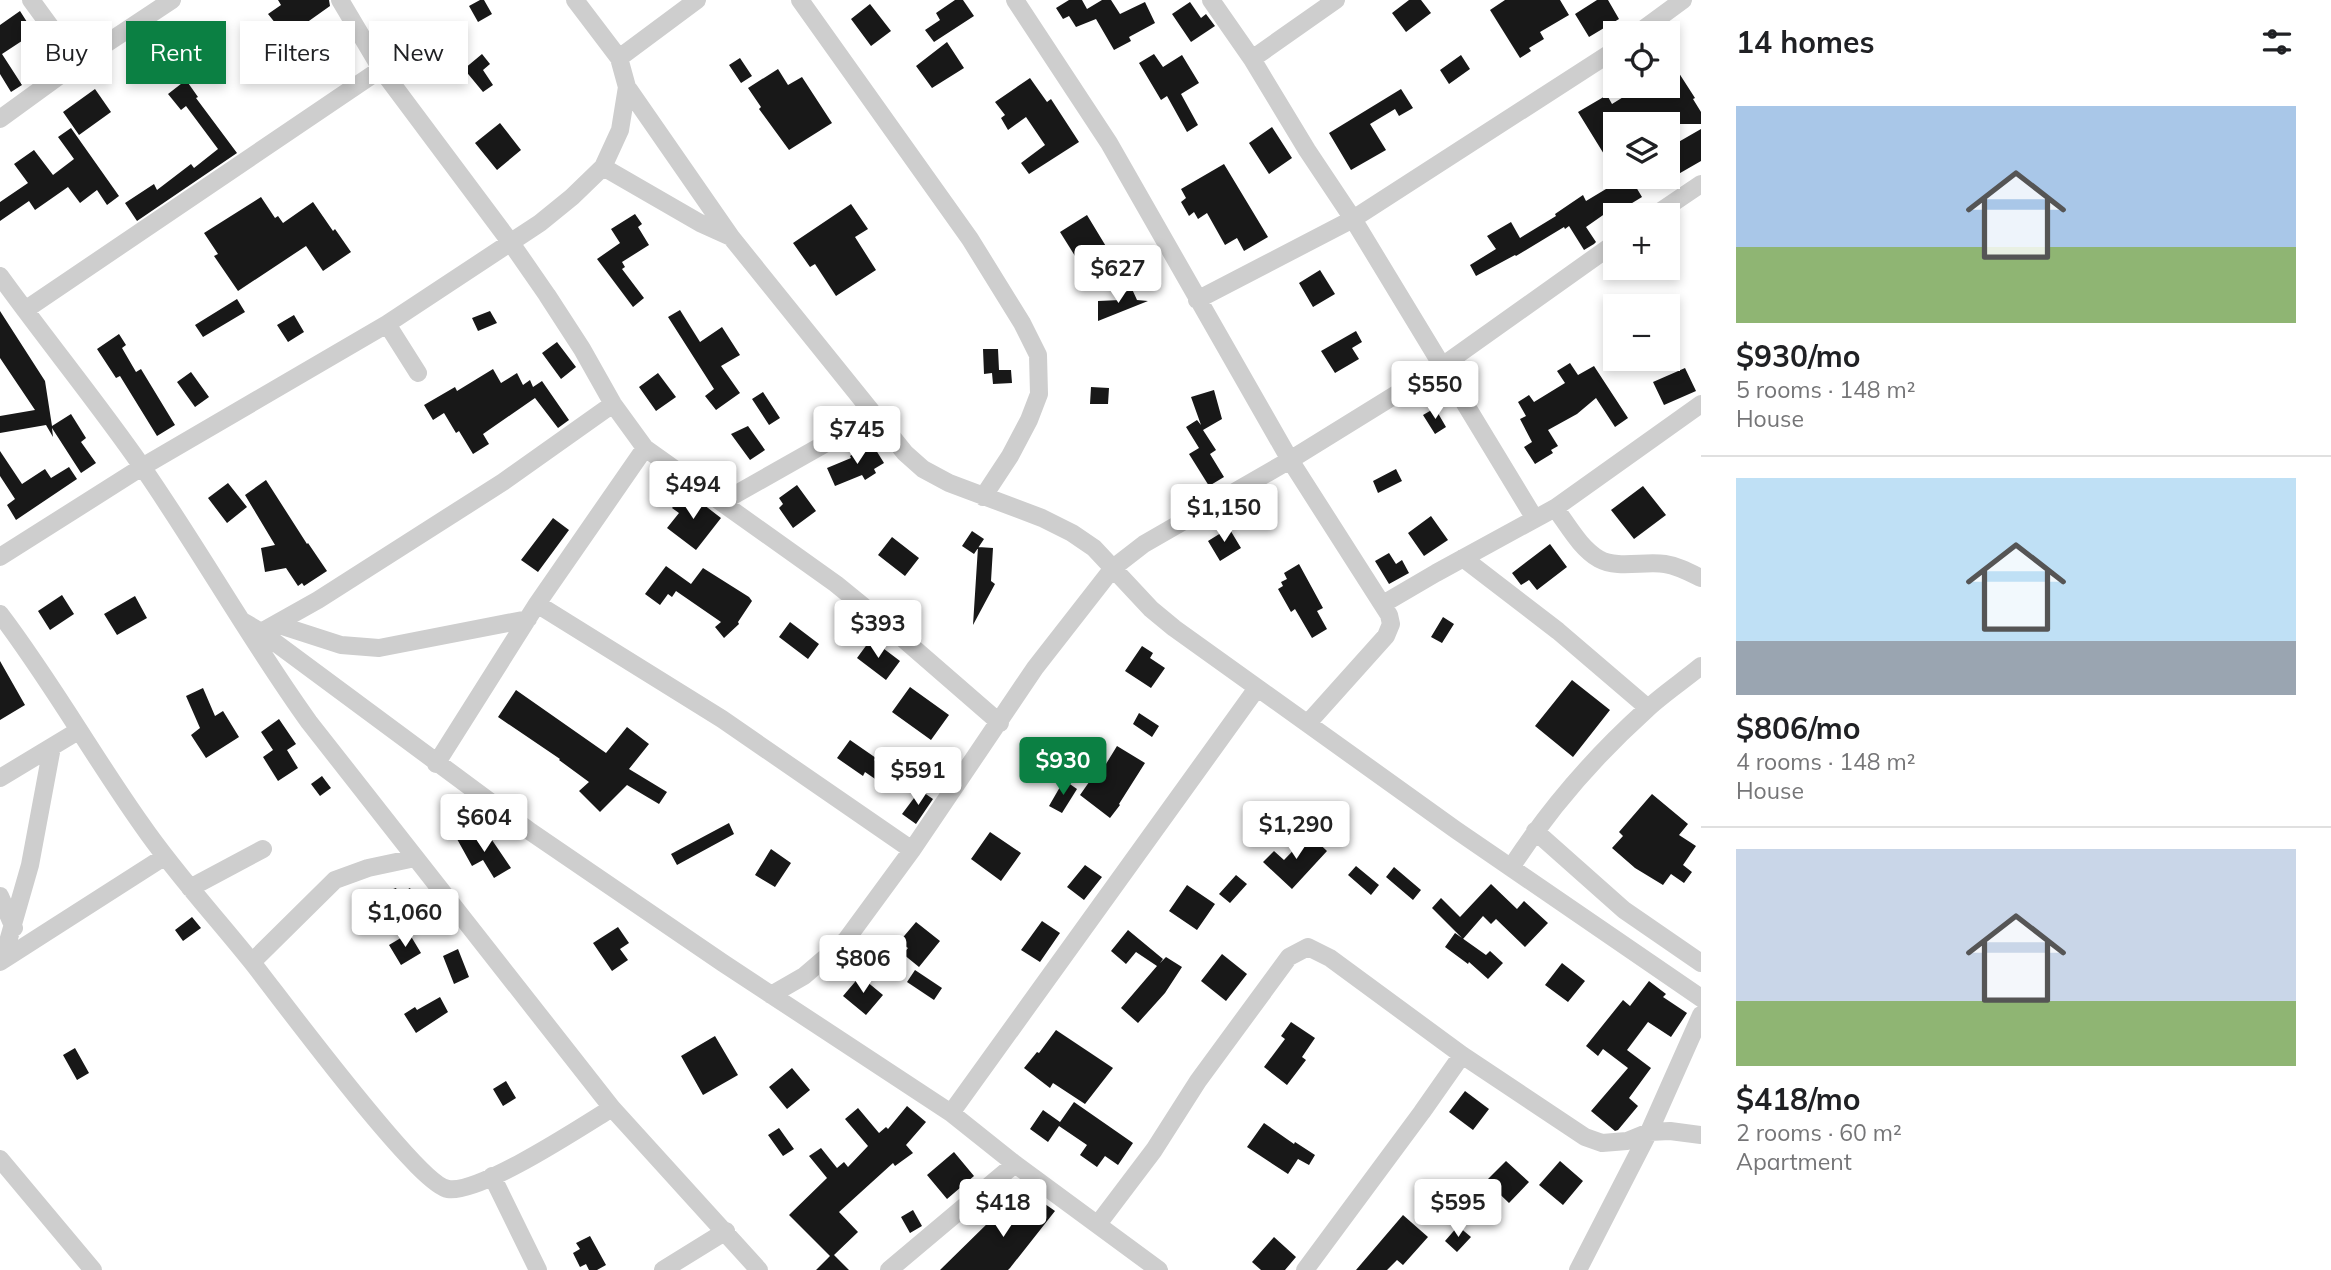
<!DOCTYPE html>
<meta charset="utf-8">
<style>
body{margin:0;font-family:Mulish,sans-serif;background:#f2f2f2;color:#202124;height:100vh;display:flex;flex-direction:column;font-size:26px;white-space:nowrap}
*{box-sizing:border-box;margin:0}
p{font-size:23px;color:#757577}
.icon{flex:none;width:38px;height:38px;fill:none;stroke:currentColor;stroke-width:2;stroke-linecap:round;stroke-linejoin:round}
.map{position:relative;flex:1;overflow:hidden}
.side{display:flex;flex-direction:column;background:#fff;width:630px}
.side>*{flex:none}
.banner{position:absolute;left:21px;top:21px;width:665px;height:63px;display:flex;gap:14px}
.buttons{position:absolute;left:1603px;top:21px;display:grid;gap:14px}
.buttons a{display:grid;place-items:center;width:77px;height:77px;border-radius:0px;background:#fff;box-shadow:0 4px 10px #0003;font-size:35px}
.price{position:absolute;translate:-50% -60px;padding:0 16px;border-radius:7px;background:#fff;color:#222;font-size:23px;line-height:46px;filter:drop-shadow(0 2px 4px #0008)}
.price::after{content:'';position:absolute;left:50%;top:42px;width:21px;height:16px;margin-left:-10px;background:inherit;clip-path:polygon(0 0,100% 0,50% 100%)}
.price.selected{background:#0b8043;color:#fff}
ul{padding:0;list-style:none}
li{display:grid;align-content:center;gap:14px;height:371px;padding:0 35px}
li+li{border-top:2px solid #e0e0e0}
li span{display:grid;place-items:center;height:217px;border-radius:0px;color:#555}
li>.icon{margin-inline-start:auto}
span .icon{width:126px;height:126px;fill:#fffc;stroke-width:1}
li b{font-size:30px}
h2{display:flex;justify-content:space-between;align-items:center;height:84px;padding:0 35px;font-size:30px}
.chip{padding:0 24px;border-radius:0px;background:#fff;box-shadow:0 4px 10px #0003;font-size:24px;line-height:63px}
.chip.selected{background:#0b8043;color:#fff}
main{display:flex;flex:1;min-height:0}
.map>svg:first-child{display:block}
</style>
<main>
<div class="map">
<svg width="1701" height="1270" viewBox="0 0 1701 1270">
<rect width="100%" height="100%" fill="#fff"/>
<path fill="#181818" d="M 278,0 L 329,0 L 330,6 L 299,28 L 319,57 L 285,79 L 260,41 L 269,35 L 266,31 L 276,24 L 268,14 L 281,5 Z
M 480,0 L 484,0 L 492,14 L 478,22 L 469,6 Z
M 955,0 L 963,0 L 974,16 L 934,42 L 925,30 L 940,20 L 936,13 Z
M 1069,0 L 1082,0 L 1087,9 L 1102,0 L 1111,0 L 1120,14 L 1145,2 L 1155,23 L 1129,37 L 1131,41 L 1114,50 L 1096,19 L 1076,27 L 1069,16 L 1063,19 L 1056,8 Z
M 1409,0 L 1421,0 L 1431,13 L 1406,32 L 1392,13 Z
M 1505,0 L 1560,0 L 1569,15 L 1540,32 L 1544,39 L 1529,48 L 1531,51 L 1520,58 L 1490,10 Z
M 1597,0 L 1608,0 L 1619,19 L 1589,37 L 1575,14 Z
M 1190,2 L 1201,18 L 1206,14 L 1215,26 L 1191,42 L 1172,14 Z
M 870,4 L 891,31 L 871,46 L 851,19 Z
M 20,11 L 34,33 L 2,54 L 22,85 L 11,92 L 0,74 L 0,25 Z
M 947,42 L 964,68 L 932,88 L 916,66 Z
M 482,54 L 490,64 L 483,70 L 493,85 L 483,92 L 464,69 Z
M 1154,54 L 1163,67 L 1182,55 L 1199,83 L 1181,94 L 1198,125 L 1187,132 L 1167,96 L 1161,100 L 1139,63 Z
M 1461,55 L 1470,69 L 1449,84 L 1440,70 Z
M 740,58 L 752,76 L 741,83 L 729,65 Z
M 778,69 L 788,85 L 802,77 L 832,123 L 789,150 L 759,109 L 761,107 L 748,88 Z
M 1677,70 L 1695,98 L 1693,99 L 1701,112 L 1701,124 L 1615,124 L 1615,172 L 1578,112 L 1607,95 L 1612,104 L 1641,86 L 1644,86 L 1646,90 L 1654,86 L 1668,86 L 1668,76 Z
M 1030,78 L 1047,102 L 1051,99 L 1079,142 L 1029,174 L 1021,163 L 1045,145 L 1026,117 L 1008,130 L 1001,118 L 1005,115 L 995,102 Z
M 186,80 L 198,97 L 196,98 L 237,153 L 137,221 L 125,203 L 154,184 L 157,190 L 191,164 L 194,168 L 218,149 L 186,106 L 181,110 L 168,94 Z
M 95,89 L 111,112 L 79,135 L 63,112 Z
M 1401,89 L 1413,108 L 1399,116 L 1395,109 L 1370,124 L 1386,150 L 1351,170 L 1329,133 Z
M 500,123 L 521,150 L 497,170 L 475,143 Z
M 1272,127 L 1292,158 L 1269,174 L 1249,143 Z
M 71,128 L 119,196 L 107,205 L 97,190 L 80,203 L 68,187 L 35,210 L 29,201 L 0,221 L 0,202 L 28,183 L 14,164 L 34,150 L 53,175 L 74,159 L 58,137 Z
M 1701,129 L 1701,161 L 1668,180 L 1668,148 Z
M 1224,164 L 1268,237 L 1244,251 L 1237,238 L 1225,245 L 1207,213 L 1198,219 L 1194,212 L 1189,216 L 1181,202 L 1186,198 L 1181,189 Z
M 1626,177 L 1630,177 L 1642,197 L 1619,211 L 1616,206 L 1586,227 L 1596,242 L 1594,244 L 1584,250 L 1569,226 L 1565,229 L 1564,227 L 1516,256 L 1515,255 L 1476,276 L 1470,265 L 1496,249 L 1487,236 L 1511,222 L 1520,238 L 1556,216 L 1555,214 L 1583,195 L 1586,201 Z
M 261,197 L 275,218 L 278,216 L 283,223 L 313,202 L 333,231 L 335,229 L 351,252 L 323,271 L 306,246 L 238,291 L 214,256 L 218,254 L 204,233 Z
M 851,204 L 868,229 L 855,237 L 876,270 L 836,296 L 815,264 L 810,267 L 793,243 Z
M 635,214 L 642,224 L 638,227 L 649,245 L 622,262 L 625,267 L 622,269 L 644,298 L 633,307 L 597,259 L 620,243 L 611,229 Z
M 1087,215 L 1107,248 L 1075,256 L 1060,232 Z
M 1320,270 L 1335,294 L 1313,307 L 1299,283 Z
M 1132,289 L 1137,300 L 1148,301 L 1098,321 L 1098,301 L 1120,300 L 1118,295 Z
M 237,299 L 245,312 L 203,337 L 195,325 Z
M 680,310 L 700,342 L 722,327 L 740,355 L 721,366 L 740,393 L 716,410 L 705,396 L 714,389 L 668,317 Z
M 0,311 L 45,381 L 52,426 L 71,414 L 86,438 L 81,442 L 96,463 L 81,473 L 52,428 L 53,437 L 46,425 L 0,433 L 0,416 L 35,410 L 0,358 Z
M 490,311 L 497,323 L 478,331 L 472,318 Z
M 294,315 L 304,332 L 288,342 L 277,325 Z
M 1356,331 L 1362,342 L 1352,348 L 1359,359 L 1335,373 L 1321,351 Z
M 119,334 L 126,345 L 122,348 L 136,372 L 141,369 L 175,425 L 157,436 L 120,376 L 116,378 L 97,349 Z
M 557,342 L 576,367 L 561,379 L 542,353 Z
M 983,349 L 998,349 L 999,370 L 1011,370 L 1012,383 L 993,384 L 992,373 L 984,374 Z
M 1570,363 L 1578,375 L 1594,366 L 1628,418 L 1615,427 L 1596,398 L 1577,414 L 1548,430 L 1558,446 L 1551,450 L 1553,453 L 1535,464 L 1524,447 L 1532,442 L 1520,419 L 1526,416 L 1518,402 L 1529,395 L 1534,402 L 1565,383 L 1557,371 Z
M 1685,368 L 1696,391 L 1664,405 L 1653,382 Z
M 493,369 L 501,383 L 517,373 L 523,385 L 530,380 L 533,387 L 542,381 L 569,420 L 558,428 L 535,398 L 483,434 L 489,444 L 473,454 L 459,431 L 456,433 L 444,413 L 433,420 L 424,405 L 455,387 L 457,391 Z
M 191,372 L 209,397 L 195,407 L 177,382 Z
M 658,373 L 676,397 L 656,411 L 639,387 Z
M 1091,387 L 1109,388 L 1108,404 L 1090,404 Z
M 1214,390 L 1222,419 L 1203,430 L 1216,450 L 1210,454 L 1224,477 L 1209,486 L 1189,454 L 1199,448 L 1186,427 L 1197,420 L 1201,425 L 1191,397 Z
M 763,392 L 780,418 L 769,425 L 752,399 Z
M 1435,408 L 1446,427 L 1435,434 L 1423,415 Z
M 748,426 L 765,450 L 750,460 L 731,434 Z
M 871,442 L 884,463 L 874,469 L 876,473 L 865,480 L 862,475 L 835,486 L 827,468 L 851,458 L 850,456 Z
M 0,451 L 22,484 L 45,469 L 51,478 L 69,467 L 77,479 L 16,520 L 7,505 L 15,499 L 0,476 Z
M 1396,469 L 1402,481 L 1378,493 L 1373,481 Z
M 266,480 L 307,544 L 308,543 L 327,571 L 304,586 L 302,583 L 298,586 L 286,568 L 265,572 L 261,548 L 275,545 L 245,495 Z
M 228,483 L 247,507 L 227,523 L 208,498 Z
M 797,485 L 816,511 L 793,528 L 779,508 L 783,504 L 779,498 Z
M 1643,486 L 1666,515 L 1634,539 L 1611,510 Z
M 686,491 L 721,518 L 696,550 L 667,528 L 679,513 L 672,508 Z
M 1431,516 L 1448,540 L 1424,556 L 1408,533 Z
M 553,518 L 569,530 L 538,572 L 521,560 Z
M 1229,528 L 1241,548 L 1220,561 L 1208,541 Z
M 972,531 L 984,539 L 974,554 L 962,546 Z
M 892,537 L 919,558 L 905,576 L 878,555 Z
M 1550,544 L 1567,567 L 1537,590 L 1529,580 L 1521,585 L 1512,573 Z
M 978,547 L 993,548 L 991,581 L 995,584 L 973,625 Z
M 1389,553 L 1396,564 L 1402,560 L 1409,573 L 1389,584 L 1375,561 Z
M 1299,564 L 1323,608 L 1317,611 L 1327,629 L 1312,638 L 1295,609 L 1291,612 L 1278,589 L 1283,586 L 1281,582 L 1287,579 L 1284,573 Z
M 666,566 L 691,584 L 703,568 L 749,597 L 752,601 L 738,622 L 739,624 L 724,638 L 715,627 L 721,622 L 676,591 L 672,597 L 668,594 L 660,605 L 645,594 Z
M 62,595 L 74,614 L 50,630 L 38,611 Z
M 135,596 L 147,618 L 117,635 L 104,614 Z
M 1443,617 L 1454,624 L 1442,643 L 1431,637 Z
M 790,622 L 819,644 L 808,659 L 779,637 Z
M 871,639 L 900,661 L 886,680 L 857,658 Z
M 1142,646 L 1153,653 L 1150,658 L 1165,668 L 1151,688 L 1125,671 Z
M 0,661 L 25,705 L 0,720 Z
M 1572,680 L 1610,710 L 1573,757 L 1535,726 Z
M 910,687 L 949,715 L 931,740 L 892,712 Z
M 203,688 L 215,716 L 223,711 L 239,737 L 206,758 L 191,735 L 200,728 L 186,696 Z
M 516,690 L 606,753 L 627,727 L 649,744 L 629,769 L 667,792 L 659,804 L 627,785 L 600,812 L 579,791 L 589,782 L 559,760 L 560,759 L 498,717 Z
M 1139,713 L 1159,726 L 1152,737 L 1133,724 Z
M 279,719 L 296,744 L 287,750 L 298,768 L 278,781 L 263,757 L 273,750 L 261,732 Z
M 850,740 L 876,758 L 874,760 L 890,771 L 881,783 L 865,772 L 863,776 L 837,758 Z
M 1117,746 L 1145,763 L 1119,804 L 1120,805 L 1110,818 L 1080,795 L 1094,775 L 1098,777 Z
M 322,776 L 331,788 L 320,796 L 311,784 Z
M 1064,780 L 1077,789 L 1062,813 L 1049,806 Z
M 920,790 L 933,799 L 916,824 L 902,814 Z
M 1652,794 L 1688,824 L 1679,835 L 1696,846 L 1683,865 L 1692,872 L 1684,883 L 1671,874 L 1663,885 L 1635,868 L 1612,848 L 1623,836 L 1619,832 Z
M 729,823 L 734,834 L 677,865 L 671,854 Z
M 470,830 L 481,846 L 492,840 L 511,868 L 494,878 L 483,860 L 472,866 L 457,839 Z
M 990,832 L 1021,853 L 1001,881 L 971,859 Z
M 1309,834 L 1327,851 L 1292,889 L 1263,862 L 1274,851 L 1284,860 Z
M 771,849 L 791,863 L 775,887 L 755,875 Z
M 1085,865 L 1102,877 L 1084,900 L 1067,887 Z
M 1356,866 L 1379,885 L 1371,895 L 1348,875 Z
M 1394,867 L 1421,890 L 1413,900 L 1386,877 Z
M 1236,875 L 1247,884 L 1230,903 L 1219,894 Z
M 1491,884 L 1517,909 L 1524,901 L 1548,923 L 1525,947 L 1496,919 L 1491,924 L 1483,916 L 1463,939 L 1432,908 L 1441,898 L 1460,917 Z
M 1187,885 L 1215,904 L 1197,930 L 1169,911 Z
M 396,888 L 399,894 L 410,888 L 420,908 L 407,915 L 400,899 L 361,914 L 357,902 Z
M 192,917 L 201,928 L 183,941 L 175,930 Z
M 1042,921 L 1060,933 L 1040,962 L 1021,950 Z
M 916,922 L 940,941 L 919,967 L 903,954 L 908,948 L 899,942 Z
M 618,927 L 629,943 L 620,949 L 628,960 L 612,971 L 593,943 Z
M 1128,930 L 1163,959 L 1160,963 L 1166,957 L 1182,967 L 1165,993 L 1138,1023 L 1121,1008 L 1157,966 L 1136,952 L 1126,964 L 1111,951 Z
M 409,933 L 421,953 L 401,965 L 389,945 Z
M 1455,933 L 1486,955 L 1490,951 L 1503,963 L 1488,979 L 1469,962 L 1468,964 L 1445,947 Z
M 458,949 L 469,977 L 454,984 L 443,956 Z
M 1222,954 L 1247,974 L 1226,1001 L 1201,981 Z
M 1562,963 L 1585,981 L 1568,1002 L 1545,985 Z
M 915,970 L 942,988 L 934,1000 L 907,982 Z
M 860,976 L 883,995 L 866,1015 L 843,996 Z
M 1649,981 L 1666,994 L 1663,997 L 1687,1013 L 1671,1037 L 1648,1022 L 1627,1050 L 1651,1068 L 1629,1098 L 1638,1106 L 1618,1130 L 1615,1131 L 1591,1111 L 1628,1068 L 1603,1049 L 1598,1056 L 1586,1046 L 1623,1000 L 1630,1006 Z
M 440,997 L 448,1012 L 416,1033 L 404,1014 L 415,1007 L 417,1010 Z
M 1291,1022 L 1315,1038 L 1302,1057 L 1306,1060 L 1287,1085 L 1264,1067 L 1285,1039 L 1281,1036 Z
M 1056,1030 L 1113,1068 L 1085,1104 L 1053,1083 L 1050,1088 L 1024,1068 L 1037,1052 L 1039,1053 Z
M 715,1036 L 738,1075 L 703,1095 L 681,1056 Z
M 75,1048 L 89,1073 L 77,1080 L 63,1055 Z
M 792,1068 L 810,1090 L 787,1109 L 769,1087 Z
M 506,1081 L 516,1098 L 503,1106 L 493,1089 Z
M 1465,1091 L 1489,1109 L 1473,1130 L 1449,1112 Z
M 1074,1102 L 1133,1143 L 1118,1165 L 1105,1156 L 1097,1167 L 1080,1155 L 1087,1145 L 1059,1126 L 1048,1142 L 1030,1129 L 1043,1110 L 1060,1122 Z
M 907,1106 L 926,1122 L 906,1145 L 913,1153 L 895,1166 L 893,1163 L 839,1212 L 858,1232 L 834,1255 L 849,1270 L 816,1270 L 830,1256 L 789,1215 L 827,1178 L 809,1156 L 821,1148 L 837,1168 L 844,1162 L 848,1167 L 868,1146 L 845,1119 L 858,1108 L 879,1133 L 886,1127 L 888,1129 Z
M 1264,1123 L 1294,1144 L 1295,1142 L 1315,1155 L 1309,1165 L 1298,1159 L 1288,1174 L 1247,1147 Z
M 779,1128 L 794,1149 L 783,1156 L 768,1135 Z
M 954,1152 L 974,1176 L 947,1199 L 927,1175 Z
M 1506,1161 L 1529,1182 L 1509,1203 L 1486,1181 Z
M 1560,1161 L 1583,1181 L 1563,1205 L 1539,1185 Z
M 1028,1192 L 1055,1211 L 1010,1268 L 1008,1270 L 940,1270 L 993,1218 L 1003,1226 Z
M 913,1210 L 922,1226 L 910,1233 L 901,1217 Z
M 1403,1215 L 1428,1237 L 1403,1265 L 1397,1260 L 1387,1270 L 1356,1270 Z
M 1458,1226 L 1471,1237 L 1457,1252 L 1445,1241 Z
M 590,1236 L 606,1265 L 597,1270 L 589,1270 L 586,1264 L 580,1267 L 573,1253 L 580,1249 L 576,1243 Z
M 1274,1237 L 1296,1257 L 1285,1270 L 1261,1270 L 1252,1262 Z"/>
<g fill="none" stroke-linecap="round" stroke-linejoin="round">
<path stroke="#cecece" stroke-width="18" d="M 31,0 L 77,63
M 340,0 L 381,69 L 511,243 L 547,295 L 582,349 L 613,404 L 645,448 L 836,584 L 901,637 L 1000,723
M 800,0 L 970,239 L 1022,323 L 1038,355 L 1039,394 L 1029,420 L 1010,456 L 983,497
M 1015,0 L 1109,143 L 1290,460 L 1389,615 L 1391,624 L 1386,636 L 1308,723
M 1211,0 L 1252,59 L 1307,150 L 1353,219 L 1535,519
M 1638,33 L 1683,0
M 619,58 L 697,0
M 1252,59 L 1336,0
M 627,87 L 731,237 L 905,453 L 923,469 L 949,483 L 1042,518 L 1072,533 L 1094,548 L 1151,609 L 1174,628 L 1456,830 L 1701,998
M 0,119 L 77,63 L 172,0
M 603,167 L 700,223 L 731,237
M 1655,215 L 1701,184
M 0,276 C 47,341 98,403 143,468 C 201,552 250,640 309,722 L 612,1108 L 759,1270
M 1197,300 L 1353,219 L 1615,50
M 25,310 L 381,69
M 387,324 L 418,373
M 722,502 L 874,416
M 1555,508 C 1568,525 1580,548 1599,559 C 1617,569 1644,561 1665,564 C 1678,566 1689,572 1701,578
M 0,557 L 142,467 L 387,324 L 540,223 L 572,197 L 603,167 L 620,130 L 627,87 L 619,58 L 575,0
M 1463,558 L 1558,631 L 1648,708
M 537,604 L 722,719 L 912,850
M 1383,604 L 1436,573 L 1555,508 L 1701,404
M 0,614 C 51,681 93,756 142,825 C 175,873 215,916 251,961 C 279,996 417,1184 448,1189 C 480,1194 581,1127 612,1108
M 244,622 L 261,632 L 531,832 L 723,963 L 951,1113 L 1015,1164 L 1159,1270
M 276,624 L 341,645 L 379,648 L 528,619
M 261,632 L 318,600 L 503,482 L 613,404
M 436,764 L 537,604 L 645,448
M 0,778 L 78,731
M 1535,831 L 1624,910 L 1701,963
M 1512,866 C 1549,809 1595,756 1646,710 C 1663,694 1683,681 1701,666
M 190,888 L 263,849
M 0,896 L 14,928
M 3,959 L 30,865 L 52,747
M 0,962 L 164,857
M 252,962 L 335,880 L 368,868 L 415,858
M 771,995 L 804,976 L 846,940 L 912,850 L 1035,668 L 1113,568 L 1144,544 L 1290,460 L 1442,366 L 1615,243
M 951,1113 L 1257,688
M 0,1159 L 93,1270
M 492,1176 L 538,1270
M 1098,1224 L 1154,1150 L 1198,1081 L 1289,957 L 1308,947 L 1330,958 L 1462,1055 L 1585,1137 L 1602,1143 L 1627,1141 L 1649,1132 L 1670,1131 L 1701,1135
M 663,1270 L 726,1231
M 889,1270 L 1015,1164
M 1305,1270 L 1422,1112 L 1462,1055
M 1578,1270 L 1649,1132 L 1701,1015"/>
</g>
</svg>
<div class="buttons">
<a><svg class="icon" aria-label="locate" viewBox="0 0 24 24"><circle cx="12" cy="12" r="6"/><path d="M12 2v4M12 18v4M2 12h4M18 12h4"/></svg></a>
<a><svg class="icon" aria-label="layers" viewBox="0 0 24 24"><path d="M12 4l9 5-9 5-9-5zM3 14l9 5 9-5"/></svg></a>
<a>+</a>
<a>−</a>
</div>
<b class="price" style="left:1118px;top:305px">$627</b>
<b class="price" style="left:1435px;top:421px">$550</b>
<b class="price" style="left:857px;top:466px">$745</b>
<b class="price" style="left:693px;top:521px">$494</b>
<b class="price" style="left:1224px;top:544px">$1,150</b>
<b class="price" style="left:878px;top:660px">$393</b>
<b class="price selected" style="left:1063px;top:797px">$930</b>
<b class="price" style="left:918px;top:807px">$591</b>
<b class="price" style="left:484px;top:854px">$604</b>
<b class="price" style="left:1296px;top:861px">$1,290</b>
<b class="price" style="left:405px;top:949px">$1,060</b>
<b class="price" style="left:863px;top:995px">$806</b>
<b class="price" style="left:1003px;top:1239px">$418</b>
<b class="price" style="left:1458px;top:1239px">$595</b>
<div class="banner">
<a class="chip">Buy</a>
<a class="chip selected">Rent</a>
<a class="chip">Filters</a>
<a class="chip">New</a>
</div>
</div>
<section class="side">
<h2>14 homes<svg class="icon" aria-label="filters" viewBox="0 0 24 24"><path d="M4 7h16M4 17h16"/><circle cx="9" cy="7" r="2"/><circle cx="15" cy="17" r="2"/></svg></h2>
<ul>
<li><span style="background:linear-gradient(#a9c7e8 65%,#8fb573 0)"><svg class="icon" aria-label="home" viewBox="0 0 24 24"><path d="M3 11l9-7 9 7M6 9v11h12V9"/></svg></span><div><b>$930/mo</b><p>5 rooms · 148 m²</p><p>House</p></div></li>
<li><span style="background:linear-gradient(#bfe0f5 75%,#9aa5b1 0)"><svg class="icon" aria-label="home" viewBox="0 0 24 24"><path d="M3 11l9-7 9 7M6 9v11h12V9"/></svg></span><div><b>$806/mo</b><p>4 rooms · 148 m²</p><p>House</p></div></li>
<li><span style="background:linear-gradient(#c9d6e8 70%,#8fb573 0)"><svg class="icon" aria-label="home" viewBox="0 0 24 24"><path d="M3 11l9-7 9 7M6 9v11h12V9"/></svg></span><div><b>$418/mo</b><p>2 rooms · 60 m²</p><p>Apartment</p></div></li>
</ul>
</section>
</main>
